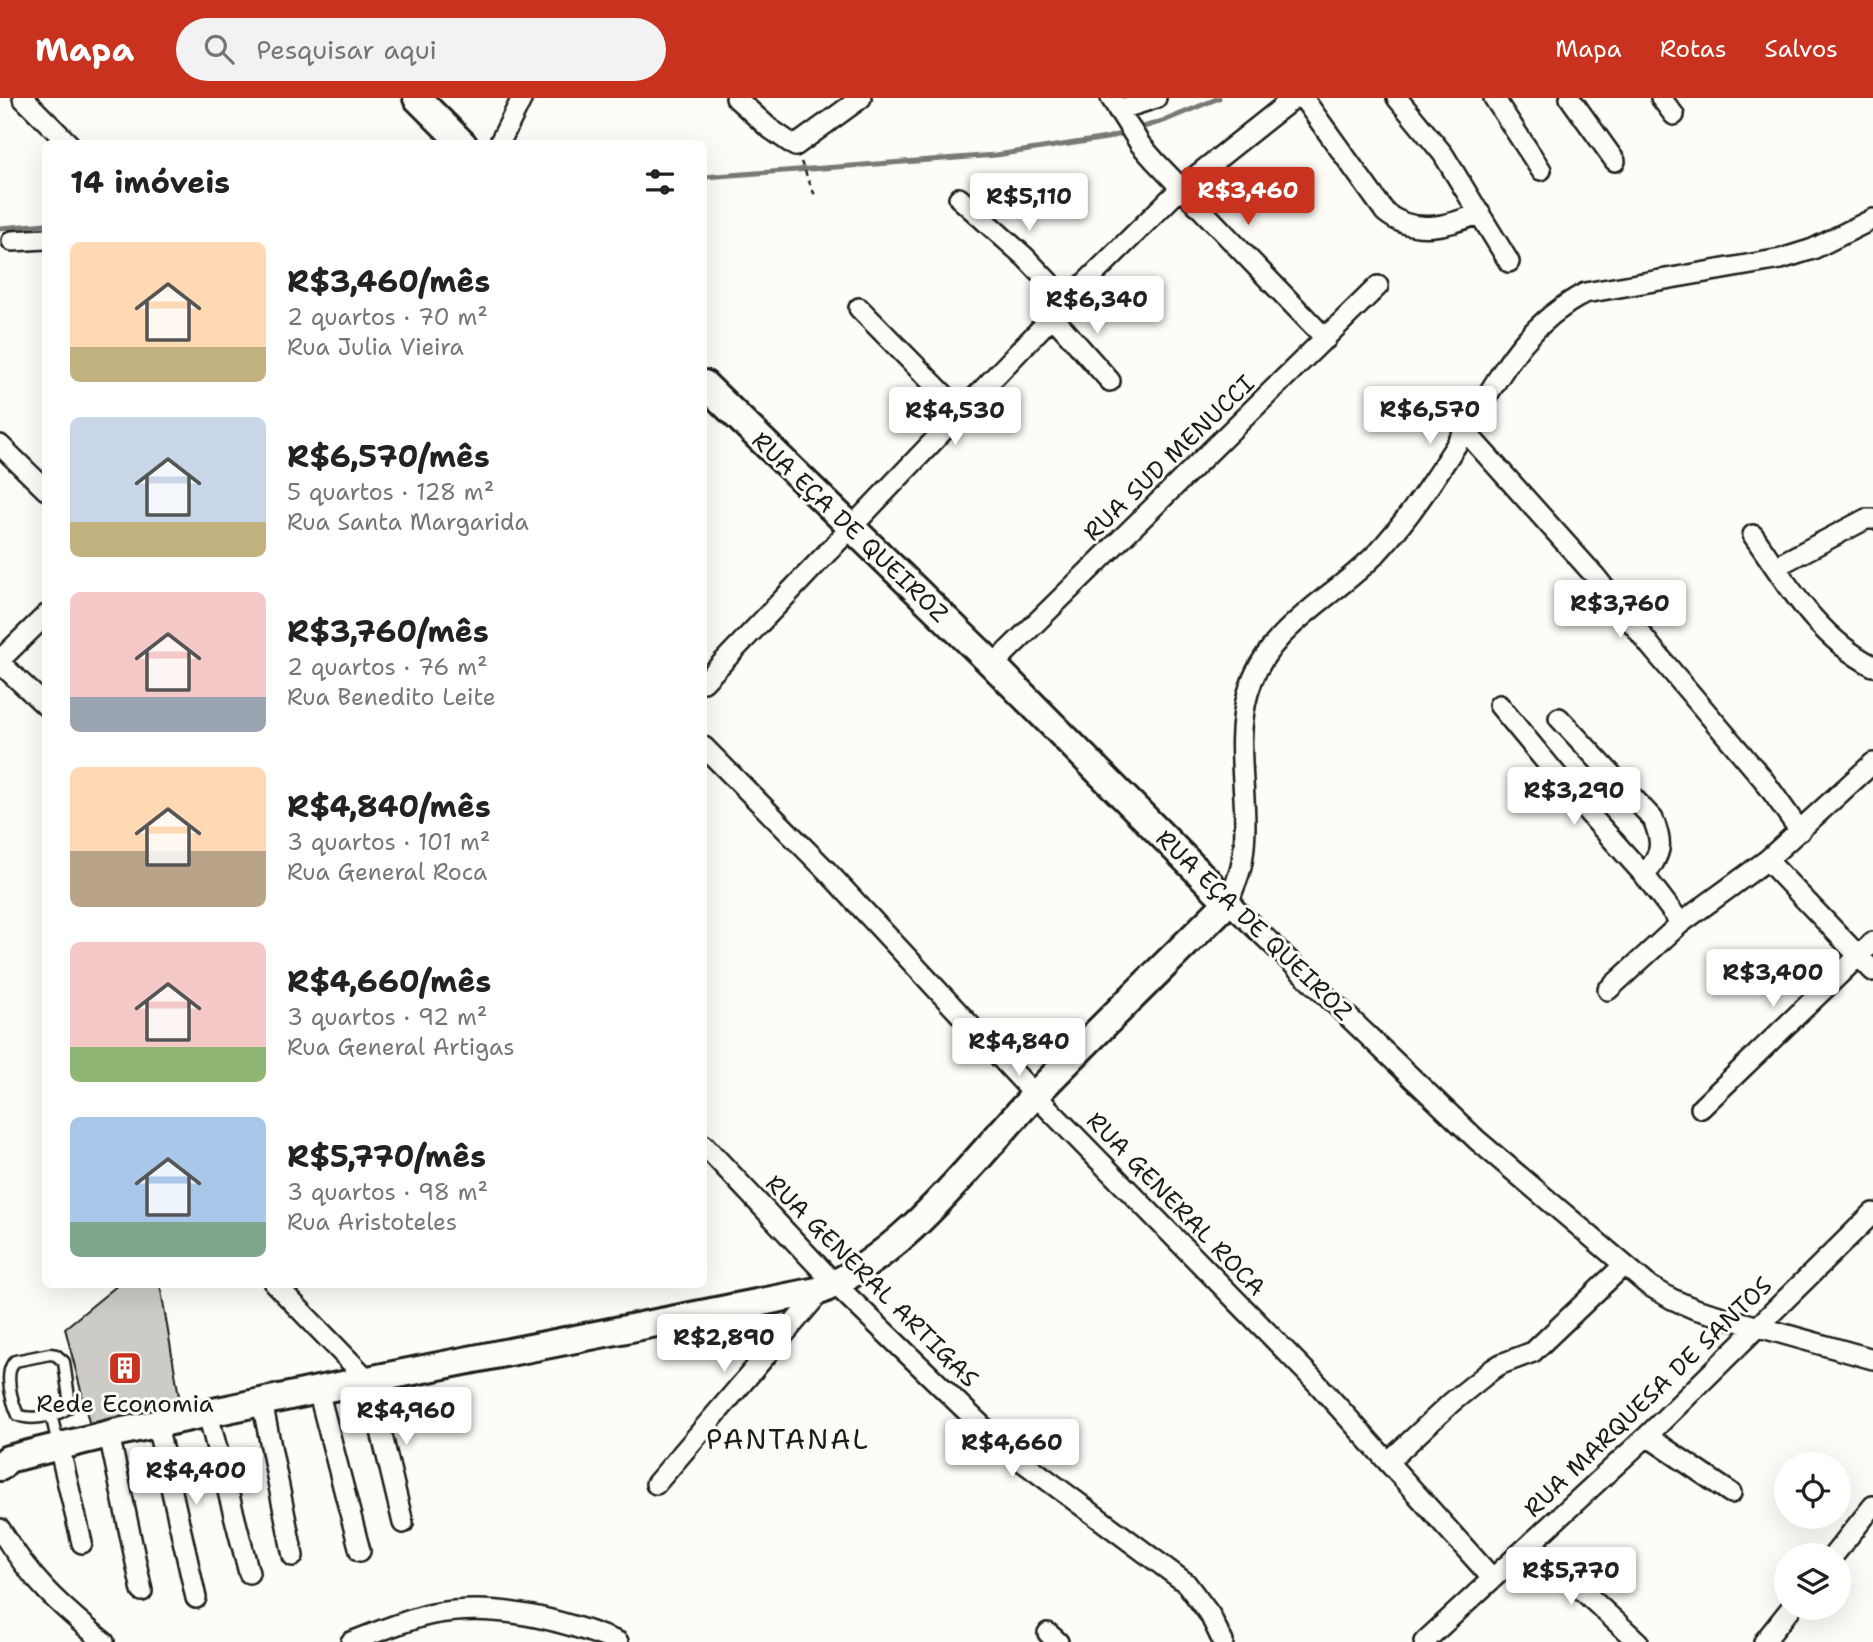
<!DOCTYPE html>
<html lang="pt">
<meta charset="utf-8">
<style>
body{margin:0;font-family:"Shantell Sans",sans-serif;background:#f2f2f2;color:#222;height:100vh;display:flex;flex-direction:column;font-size:26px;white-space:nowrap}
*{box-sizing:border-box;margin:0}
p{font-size:23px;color:#767676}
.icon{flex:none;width:38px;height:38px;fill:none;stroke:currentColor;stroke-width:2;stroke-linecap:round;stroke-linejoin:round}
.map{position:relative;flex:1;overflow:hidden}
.drawer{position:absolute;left:42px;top:42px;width:665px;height:1148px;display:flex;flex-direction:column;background:#fff;border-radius:10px;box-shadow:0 7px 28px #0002}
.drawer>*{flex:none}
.buttons{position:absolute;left:1774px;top:1354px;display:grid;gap:14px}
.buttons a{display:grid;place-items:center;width:77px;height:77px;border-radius:50%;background:#fff;box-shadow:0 7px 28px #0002;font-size:35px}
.price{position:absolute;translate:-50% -60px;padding:0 16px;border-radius:7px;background:#fff;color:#222;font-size:23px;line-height:46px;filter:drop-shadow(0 2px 4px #0008)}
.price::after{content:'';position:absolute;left:50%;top:42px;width:21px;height:16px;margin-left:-10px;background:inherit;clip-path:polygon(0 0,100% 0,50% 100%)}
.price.current{background:#c8321e;color:#fff}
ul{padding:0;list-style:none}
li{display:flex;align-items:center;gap:21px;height:175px;padding:0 28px}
li span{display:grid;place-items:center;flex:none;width:196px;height:140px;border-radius:10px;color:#555}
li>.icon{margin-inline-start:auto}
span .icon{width:84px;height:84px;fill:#fffc;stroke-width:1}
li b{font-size:30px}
h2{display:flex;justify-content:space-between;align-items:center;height:84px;padding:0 28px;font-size:30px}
header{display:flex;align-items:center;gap:42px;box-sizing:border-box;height:98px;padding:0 35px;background:#c8321e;color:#fff}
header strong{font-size:33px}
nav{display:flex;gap:38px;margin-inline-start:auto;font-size:24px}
.search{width:490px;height:63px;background:#f2f2f2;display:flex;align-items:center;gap:18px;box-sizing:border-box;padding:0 24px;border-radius:38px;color:#767676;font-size:26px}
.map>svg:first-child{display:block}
</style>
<header>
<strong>Mapa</strong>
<div class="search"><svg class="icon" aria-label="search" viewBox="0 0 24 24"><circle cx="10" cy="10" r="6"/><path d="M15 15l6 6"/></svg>Pesquisar aqui</div>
<nav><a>Mapa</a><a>Rotas</a><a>Salvos</a></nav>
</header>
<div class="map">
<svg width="1873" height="1544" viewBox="0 0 1873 1544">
<rect width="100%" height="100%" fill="#fdfcf7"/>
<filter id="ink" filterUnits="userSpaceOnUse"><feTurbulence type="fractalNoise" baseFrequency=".0143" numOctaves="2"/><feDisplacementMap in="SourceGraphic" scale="14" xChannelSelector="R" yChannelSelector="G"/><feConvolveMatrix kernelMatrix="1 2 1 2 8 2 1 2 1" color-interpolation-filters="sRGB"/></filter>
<g filter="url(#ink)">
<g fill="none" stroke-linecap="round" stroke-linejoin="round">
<path stroke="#797876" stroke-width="5" d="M 1137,31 L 1166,22 L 1219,0
M 704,79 L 996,57 L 1107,40 L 1127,34
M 0,130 L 46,126"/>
</g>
<path fill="#cccbc8" stroke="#1c1c1c" stroke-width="2" d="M 119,1186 L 160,1186 L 181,1310 L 90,1328 L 65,1230 Z"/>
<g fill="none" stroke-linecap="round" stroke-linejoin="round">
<g stroke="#1c1c1c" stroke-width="15">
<path id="lane" d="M 50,1256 L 56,1257 L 64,1264 L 70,1307 C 62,1318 31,1323 18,1317 C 12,1303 3,1275 15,1263 Z
M 51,1316 L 58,1346"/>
</g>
<g stroke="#1c1c1c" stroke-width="24">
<path id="street" d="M 23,0 L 69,46
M 736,0 L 769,30 L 795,48 L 861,0
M 1111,0 L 1140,46 L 1155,63 L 1326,241
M 1303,0 L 1385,114 C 1413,138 1449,128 1480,115
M 1397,0 L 1443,56 L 1509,164
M 1494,0 L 1541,72
M 1570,0 L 1615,63
M 1661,0 L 1674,17
M 1118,12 L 1156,0
M 499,46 L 522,0
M 959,100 L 1025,159 L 1067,203
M 1873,121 L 1813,151 L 1781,161 L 1585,195 C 1526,227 1505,269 1471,324 C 1442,369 1412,418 1375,457 C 1331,502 1266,530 1248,595 C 1232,651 1252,708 1242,764 C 1240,778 1233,791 1228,804 L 1477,1042 L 1648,1187 L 1672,1201 L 1695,1211 L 1873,1261
M 12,143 L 46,141
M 859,210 L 961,314
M 1053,219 L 1110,283
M 1465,333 L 1595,478 L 1652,550 L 1763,681 L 1800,733
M 0,347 L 46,392
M 1753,437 C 1788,487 1817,539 1873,568
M 1775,469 L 1866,421 L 1873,421
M 0,562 L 46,517
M 0,565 L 46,608
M 993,567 L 1378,188
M 704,584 L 1067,203 L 1182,89 L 1294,0
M 1499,607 L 1584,710 L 1645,778 L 1681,825
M 1559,620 L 1653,721 C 1664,748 1661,754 1645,778
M 704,649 L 826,772 L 1035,997 L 1315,1283 L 1492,1480
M 1767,762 L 1873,873
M 1608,892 L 1681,825 L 1767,762 L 1873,665
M 1701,1010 L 1873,844
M 704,1047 L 835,1186 L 981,1327 L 1019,1361 L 1186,1485 L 1210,1517 L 1223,1544
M 275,1186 L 369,1283 L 403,1425
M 318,1292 L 360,1453
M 262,1304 L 293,1458
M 208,1316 L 249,1475
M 157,1327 L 196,1500
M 109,1336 L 142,1493
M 1647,1338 L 1731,1395
M 59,1348 L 82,1445
M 1388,1364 L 1452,1304 L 1493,1271 L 1501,1266 L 1533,1254 L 1624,1167
M 656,1386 L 822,1192
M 0,1431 C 32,1483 58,1506 104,1544
M 1531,1445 L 1638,1544
M 1833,1458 L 1873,1408
M 1048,1535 L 1058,1544
M 351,1544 C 378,1534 404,1522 433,1516 C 495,1504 560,1521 618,1544
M 1424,1544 L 1647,1338 L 1873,1115
M 1764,1544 L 1791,1510"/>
</g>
<g stroke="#1c1c1c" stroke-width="32">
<path id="secondary" d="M 417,0 L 463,46
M 0,1369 L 8,1361 L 109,1336 L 318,1292 L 822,1192 C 911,1151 970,1065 1036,996 C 1099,931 1164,868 1228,804 L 993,567 L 704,286"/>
</g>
<path stroke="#1c1c1c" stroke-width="2.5" stroke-dasharray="5 5" stroke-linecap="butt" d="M 801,64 L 816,100"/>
<use href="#lane" stroke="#fdfcf7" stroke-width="10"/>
<use href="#street" stroke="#fdfcf7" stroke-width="19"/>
<use href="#secondary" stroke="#fdfcf7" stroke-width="26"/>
</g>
</g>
<defs>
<g id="building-square" transform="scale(1.75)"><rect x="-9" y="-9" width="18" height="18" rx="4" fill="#c8321e" stroke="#fdfcf7"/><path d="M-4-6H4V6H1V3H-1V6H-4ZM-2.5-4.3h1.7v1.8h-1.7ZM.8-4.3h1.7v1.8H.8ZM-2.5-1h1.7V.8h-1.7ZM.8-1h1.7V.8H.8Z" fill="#fff"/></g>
</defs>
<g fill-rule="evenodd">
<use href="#building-square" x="125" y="1270"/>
</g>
<g text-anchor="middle" stroke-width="6" stroke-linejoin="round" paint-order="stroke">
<g font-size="24" fill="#1c1c1c" stroke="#fdfcf7">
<text transform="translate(1169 360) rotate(-44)" y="8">RUA SUD MENUCCI</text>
<text transform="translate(850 429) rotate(44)" y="8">RUA EÇA DE QUEIROZ</text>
<text transform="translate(1254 827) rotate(44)" y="8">RUA EÇA DE QUEIROZ</text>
<text transform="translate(1176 1106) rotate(46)" y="8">RUA GENERAL ROCA</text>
<text transform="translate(872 1183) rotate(45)" y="8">RUA GENERAL ARTIGAS</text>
<text transform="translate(1648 1299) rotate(-44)" y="8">RUA MARQUESA DE SANTOS</text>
</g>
<g font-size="24" fill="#1c1c1c" stroke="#fdfcf7">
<text x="125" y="1314">Rede Economia</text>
</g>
<g font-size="28" letter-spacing="2" fill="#1c1c1c" stroke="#fdfcf7">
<text x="788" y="1351">PANTANAL</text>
</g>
</g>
</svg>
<div class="buttons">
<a><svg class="icon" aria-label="locate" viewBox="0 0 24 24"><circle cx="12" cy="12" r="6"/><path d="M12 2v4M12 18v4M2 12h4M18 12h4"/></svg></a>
<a><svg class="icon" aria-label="layers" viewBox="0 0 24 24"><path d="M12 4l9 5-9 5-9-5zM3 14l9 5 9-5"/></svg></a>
</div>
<b class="price current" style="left:1248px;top:129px">R$3,460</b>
<b class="price" style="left:1029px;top:135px">R$5,110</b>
<b class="price" style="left:1097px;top:238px">R$6,340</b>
<b class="price" style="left:1430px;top:348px">R$6,570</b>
<b class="price" style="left:955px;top:349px">R$4,530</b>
<b class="price" style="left:1620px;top:542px">R$3,760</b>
<b class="price" style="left:1574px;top:729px">R$3,290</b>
<b class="price" style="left:1773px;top:911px">R$3,400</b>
<b class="price" style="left:1019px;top:980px">R$4,840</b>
<b class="price" style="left:724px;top:1276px">R$2,890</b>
<b class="price" style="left:406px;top:1349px">R$4,960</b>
<b class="price" style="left:1012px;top:1381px">R$4,660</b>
<b class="price" style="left:196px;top:1409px">R$4,400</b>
<b class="price" style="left:1571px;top:1509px">R$5,770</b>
<section class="drawer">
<h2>14 imóveis<svg class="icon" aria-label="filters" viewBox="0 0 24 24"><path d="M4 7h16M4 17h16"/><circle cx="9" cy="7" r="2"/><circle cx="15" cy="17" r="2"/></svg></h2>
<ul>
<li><span style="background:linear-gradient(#ffd9b3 75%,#c2b280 0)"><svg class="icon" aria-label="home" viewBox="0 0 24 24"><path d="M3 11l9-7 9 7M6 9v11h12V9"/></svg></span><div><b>R$3,460/mês</b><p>2 quartos · 70 m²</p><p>Rua Julia Vieira</p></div></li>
<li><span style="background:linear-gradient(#c9d6e8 75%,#c2b280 0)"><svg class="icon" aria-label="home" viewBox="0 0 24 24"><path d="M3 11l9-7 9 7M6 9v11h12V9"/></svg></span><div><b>R$6,570/mês</b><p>5 quartos · 128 m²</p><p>Rua Santa Margarida</p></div></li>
<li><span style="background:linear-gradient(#f6c9c9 75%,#9aa5b1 0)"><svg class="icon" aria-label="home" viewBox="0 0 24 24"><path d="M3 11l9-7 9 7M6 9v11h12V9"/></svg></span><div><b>R$3,760/mês</b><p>2 quartos · 76 m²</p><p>Rua Benedito Leite</p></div></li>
<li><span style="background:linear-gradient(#ffd9b3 60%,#b9a48a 0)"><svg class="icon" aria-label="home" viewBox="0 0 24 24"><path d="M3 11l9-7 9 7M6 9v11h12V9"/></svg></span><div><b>R$4,840/mês</b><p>3 quartos · 101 m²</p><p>Rua General Roca</p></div></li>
<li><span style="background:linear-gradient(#f6c9c9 75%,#8fb573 0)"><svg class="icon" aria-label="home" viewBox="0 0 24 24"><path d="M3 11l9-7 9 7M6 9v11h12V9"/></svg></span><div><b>R$4,660/mês</b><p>3 quartos · 92 m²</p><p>Rua General Artigas</p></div></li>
<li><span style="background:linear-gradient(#a9c7e8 75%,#7fa58c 0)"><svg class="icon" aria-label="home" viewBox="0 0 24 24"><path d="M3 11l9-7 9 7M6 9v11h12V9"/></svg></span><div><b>R$5,770/mês</b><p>3 quartos · 98 m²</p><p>Rua Aristoteles</p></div></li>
</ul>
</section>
</div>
